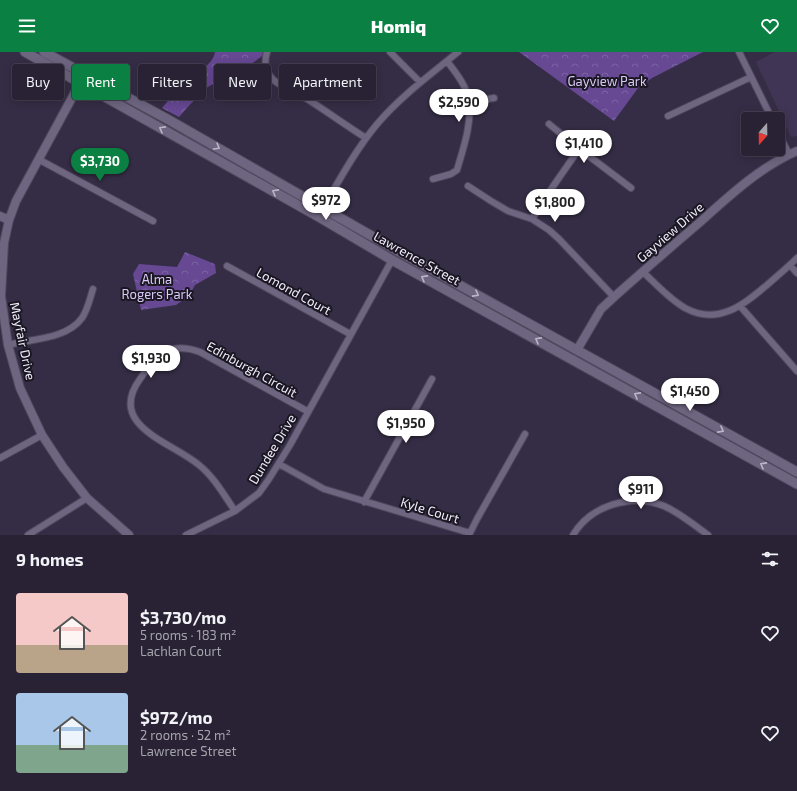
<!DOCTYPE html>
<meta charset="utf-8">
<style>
body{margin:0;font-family:"Exo 2",sans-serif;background:#342f40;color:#f1f3f6;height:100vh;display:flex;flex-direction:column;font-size:15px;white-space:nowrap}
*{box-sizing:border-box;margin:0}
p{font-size:13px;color:#a5a4ac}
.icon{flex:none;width:22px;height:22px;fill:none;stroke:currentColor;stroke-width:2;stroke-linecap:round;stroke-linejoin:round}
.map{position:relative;height:483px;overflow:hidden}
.sheet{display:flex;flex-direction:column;background:#282234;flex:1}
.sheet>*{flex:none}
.banner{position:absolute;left:12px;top:12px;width:400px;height:36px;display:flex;gap:8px}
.needle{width:26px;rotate:200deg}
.fabs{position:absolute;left:741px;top:60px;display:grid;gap:8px}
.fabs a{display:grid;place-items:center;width:44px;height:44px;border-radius:4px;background:#282234;box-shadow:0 2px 10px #0003,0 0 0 1px #443f4f;font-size:20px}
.price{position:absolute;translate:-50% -34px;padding:0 9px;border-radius:14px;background:#fff;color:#222;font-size:13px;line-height:26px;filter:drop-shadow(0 1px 2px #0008)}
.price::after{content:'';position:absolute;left:50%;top:24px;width:12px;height:9px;margin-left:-6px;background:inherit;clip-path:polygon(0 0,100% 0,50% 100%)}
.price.active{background:#0b8043;color:#fff}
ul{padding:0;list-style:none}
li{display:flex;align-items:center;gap:12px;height:100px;padding:0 16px}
li span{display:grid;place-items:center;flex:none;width:112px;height:80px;border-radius:4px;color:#555}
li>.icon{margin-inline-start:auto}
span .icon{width:48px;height:48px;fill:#fffc;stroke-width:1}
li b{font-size:17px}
h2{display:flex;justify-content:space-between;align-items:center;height:48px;padding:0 16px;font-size:17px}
.pill{padding:0 14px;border-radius:4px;background:#282234;box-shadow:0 2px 10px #0003,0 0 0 1px #443f4f;font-size:14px;line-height:36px}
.pill.active{background:#0b8043;color:#fff}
header{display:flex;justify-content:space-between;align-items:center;height:52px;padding:0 16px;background:#0b8043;color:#fff;font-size:18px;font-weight:800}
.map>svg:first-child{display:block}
</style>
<header><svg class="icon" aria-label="menu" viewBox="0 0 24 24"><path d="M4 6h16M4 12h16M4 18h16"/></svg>Homiq<svg class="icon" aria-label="heart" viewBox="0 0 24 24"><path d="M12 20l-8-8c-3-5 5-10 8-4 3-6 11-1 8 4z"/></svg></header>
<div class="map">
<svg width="797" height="483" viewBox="0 0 797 483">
<defs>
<pattern id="park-crowns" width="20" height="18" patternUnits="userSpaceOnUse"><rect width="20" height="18" fill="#664893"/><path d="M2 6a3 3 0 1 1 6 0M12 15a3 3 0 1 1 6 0" fill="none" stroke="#7c63a3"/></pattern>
</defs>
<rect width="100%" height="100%" fill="#352d45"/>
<path fill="#403554" d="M 775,0 L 797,0 L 797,84 L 791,85 L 756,10 Z"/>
<path fill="url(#park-crowns)" d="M 215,0 L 264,0 L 262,4 L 250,13 L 236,18 L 203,38 L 179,65 L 162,56 C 170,47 177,36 186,29 C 195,20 213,14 215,0 Z
M 519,0 L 703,0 L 652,26 L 638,36 L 614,69 Z
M 185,200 L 215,212 L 216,221 L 195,233 L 189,244 L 176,253 L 141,258 L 133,222 L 139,212 L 177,215 Z"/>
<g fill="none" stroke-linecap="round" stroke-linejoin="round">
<g stroke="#50485d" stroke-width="8">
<path id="minor" d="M 267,0 C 265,7 264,14 268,21 C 275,34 292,37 304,45 C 325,58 345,73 366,86
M 390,0 L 420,30
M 739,0 L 772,67
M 469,50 L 494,46
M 668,64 L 751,25
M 549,72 L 577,95 L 631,136
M 778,80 L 789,102
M 38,107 L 153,169
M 433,127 L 451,122 L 457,118 C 463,97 472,72 469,50 C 467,34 456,21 447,9
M 468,134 L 491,149 L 508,159 L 532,167 L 549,178 L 559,187 L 614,245
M 323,156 C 340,127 356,97 378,71 C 401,44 430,23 458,0
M 532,167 L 554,133 L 579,97
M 790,213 L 797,221
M 227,214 L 350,282
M 643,220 C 656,232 669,247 685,256 C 718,274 743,253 767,233 C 777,224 787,216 797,206
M 740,254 L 797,319
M 8,293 C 32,287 67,287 82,266 C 88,257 90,246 93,237
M 0,406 L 42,383
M 279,412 L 324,437 L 470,481 L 477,467 L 525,382
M 364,450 L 432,327
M 235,459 C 224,443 214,425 199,413 C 172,390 106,374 140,327 C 146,319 151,309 159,303 C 172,294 186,295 200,300 L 307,359
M 28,483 L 87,446
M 186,483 L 235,459 L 259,441 L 269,427 L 290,393 L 392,208
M 573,483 C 591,453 632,441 664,454 C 680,461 694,473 708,483"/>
</g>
<g stroke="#50485d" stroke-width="10">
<path id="tertiary" d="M 80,31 L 16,149 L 9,168 L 4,191 L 1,244 L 8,293 L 20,336 L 42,383 L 63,415 L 87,446 L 129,483
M 0,164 L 9,168
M 577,298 L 601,257 L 614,245 C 642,220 671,195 699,171 C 729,144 760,115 797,99"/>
</g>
<g stroke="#50485d" stroke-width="11">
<path id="secondary" d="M 25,0 L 319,165 L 392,208 L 797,432
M 44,0 L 169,68 L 398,199 L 797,420"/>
</g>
<use href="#minor" stroke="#6e6580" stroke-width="6"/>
<use href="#tertiary" stroke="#6e6580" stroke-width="8"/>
<use href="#secondary" stroke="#6e6580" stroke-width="9"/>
</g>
<defs><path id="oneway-chevron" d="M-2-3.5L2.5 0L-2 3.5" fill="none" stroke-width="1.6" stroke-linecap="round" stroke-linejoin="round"/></defs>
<g stroke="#bdb6ca">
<use href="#oneway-chevron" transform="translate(162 77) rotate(-151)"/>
<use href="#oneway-chevron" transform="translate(217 95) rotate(30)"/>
<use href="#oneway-chevron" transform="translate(275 140) rotate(-151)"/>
<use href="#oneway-chevron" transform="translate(424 226) rotate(-151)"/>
<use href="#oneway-chevron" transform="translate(476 242) rotate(29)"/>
<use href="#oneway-chevron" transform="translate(538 288) rotate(-151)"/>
<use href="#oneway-chevron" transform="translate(637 343) rotate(-151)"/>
<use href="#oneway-chevron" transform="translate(721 378) rotate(29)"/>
<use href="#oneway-chevron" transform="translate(763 413) rotate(-151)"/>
</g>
<g text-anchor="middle" stroke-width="4" stroke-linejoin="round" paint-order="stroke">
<g font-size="13" fill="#d9caf7" stroke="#1b1722">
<text x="607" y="34">Gayview Park</text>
<text x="157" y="232">Alma<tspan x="157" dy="15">Rogers Park</tspan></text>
</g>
<g font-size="13" fill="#f1ecfb" stroke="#1b1722">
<text transform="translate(670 180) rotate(-41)" y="5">Gayview Drive</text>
<text transform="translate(417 206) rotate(29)" y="5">Lawrence Street</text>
<text transform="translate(294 239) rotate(29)" y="5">Lomond Court</text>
<text transform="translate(23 289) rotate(78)" y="5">Mayfair Drive</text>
<text transform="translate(252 317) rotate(29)" y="5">Edinburgh Circuit</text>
<text transform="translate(272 397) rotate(-59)" y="5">Dundee Drive</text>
<text transform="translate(430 458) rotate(17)" y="5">Kyle Court</text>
</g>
</g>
</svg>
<div class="fabs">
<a><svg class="needle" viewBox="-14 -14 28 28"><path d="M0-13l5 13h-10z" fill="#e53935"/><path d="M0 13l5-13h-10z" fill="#a5a4ac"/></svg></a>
</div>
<b class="price" style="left:459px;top:71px">$2,590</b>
<b class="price" style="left:584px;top:112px">$1,410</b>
<b class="price active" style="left:100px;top:130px">$3,730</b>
<b class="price" style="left:326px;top:169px">$972</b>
<b class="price" style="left:555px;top:171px">$1,800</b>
<b class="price" style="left:151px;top:327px">$1,930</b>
<b class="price" style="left:690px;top:360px">$1,450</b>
<b class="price" style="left:406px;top:392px">$1,950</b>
<b class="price" style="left:641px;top:458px">$911</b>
<div class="banner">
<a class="pill">Buy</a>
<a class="pill active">Rent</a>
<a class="pill">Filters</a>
<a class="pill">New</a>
<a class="pill">Apartment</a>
</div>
</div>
<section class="sheet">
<h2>9 homes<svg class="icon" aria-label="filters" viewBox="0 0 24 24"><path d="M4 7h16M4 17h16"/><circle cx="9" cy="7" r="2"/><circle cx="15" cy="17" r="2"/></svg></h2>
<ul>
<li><span style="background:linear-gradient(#f6c9c9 65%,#b9a48a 0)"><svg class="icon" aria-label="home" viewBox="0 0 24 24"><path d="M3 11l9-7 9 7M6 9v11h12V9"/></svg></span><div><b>$3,730/mo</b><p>5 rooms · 183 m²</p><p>Lachlan Court</p></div><svg class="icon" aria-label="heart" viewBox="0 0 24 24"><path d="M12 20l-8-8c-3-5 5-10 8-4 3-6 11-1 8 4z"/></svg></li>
<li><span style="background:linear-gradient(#a9c7e8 65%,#7fa58c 0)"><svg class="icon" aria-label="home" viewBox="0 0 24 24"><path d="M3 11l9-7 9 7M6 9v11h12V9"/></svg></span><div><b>$972/mo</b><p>2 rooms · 52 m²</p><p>Lawrence Street</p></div><svg class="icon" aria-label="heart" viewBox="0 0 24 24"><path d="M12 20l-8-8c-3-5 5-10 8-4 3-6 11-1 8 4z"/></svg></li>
</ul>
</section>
